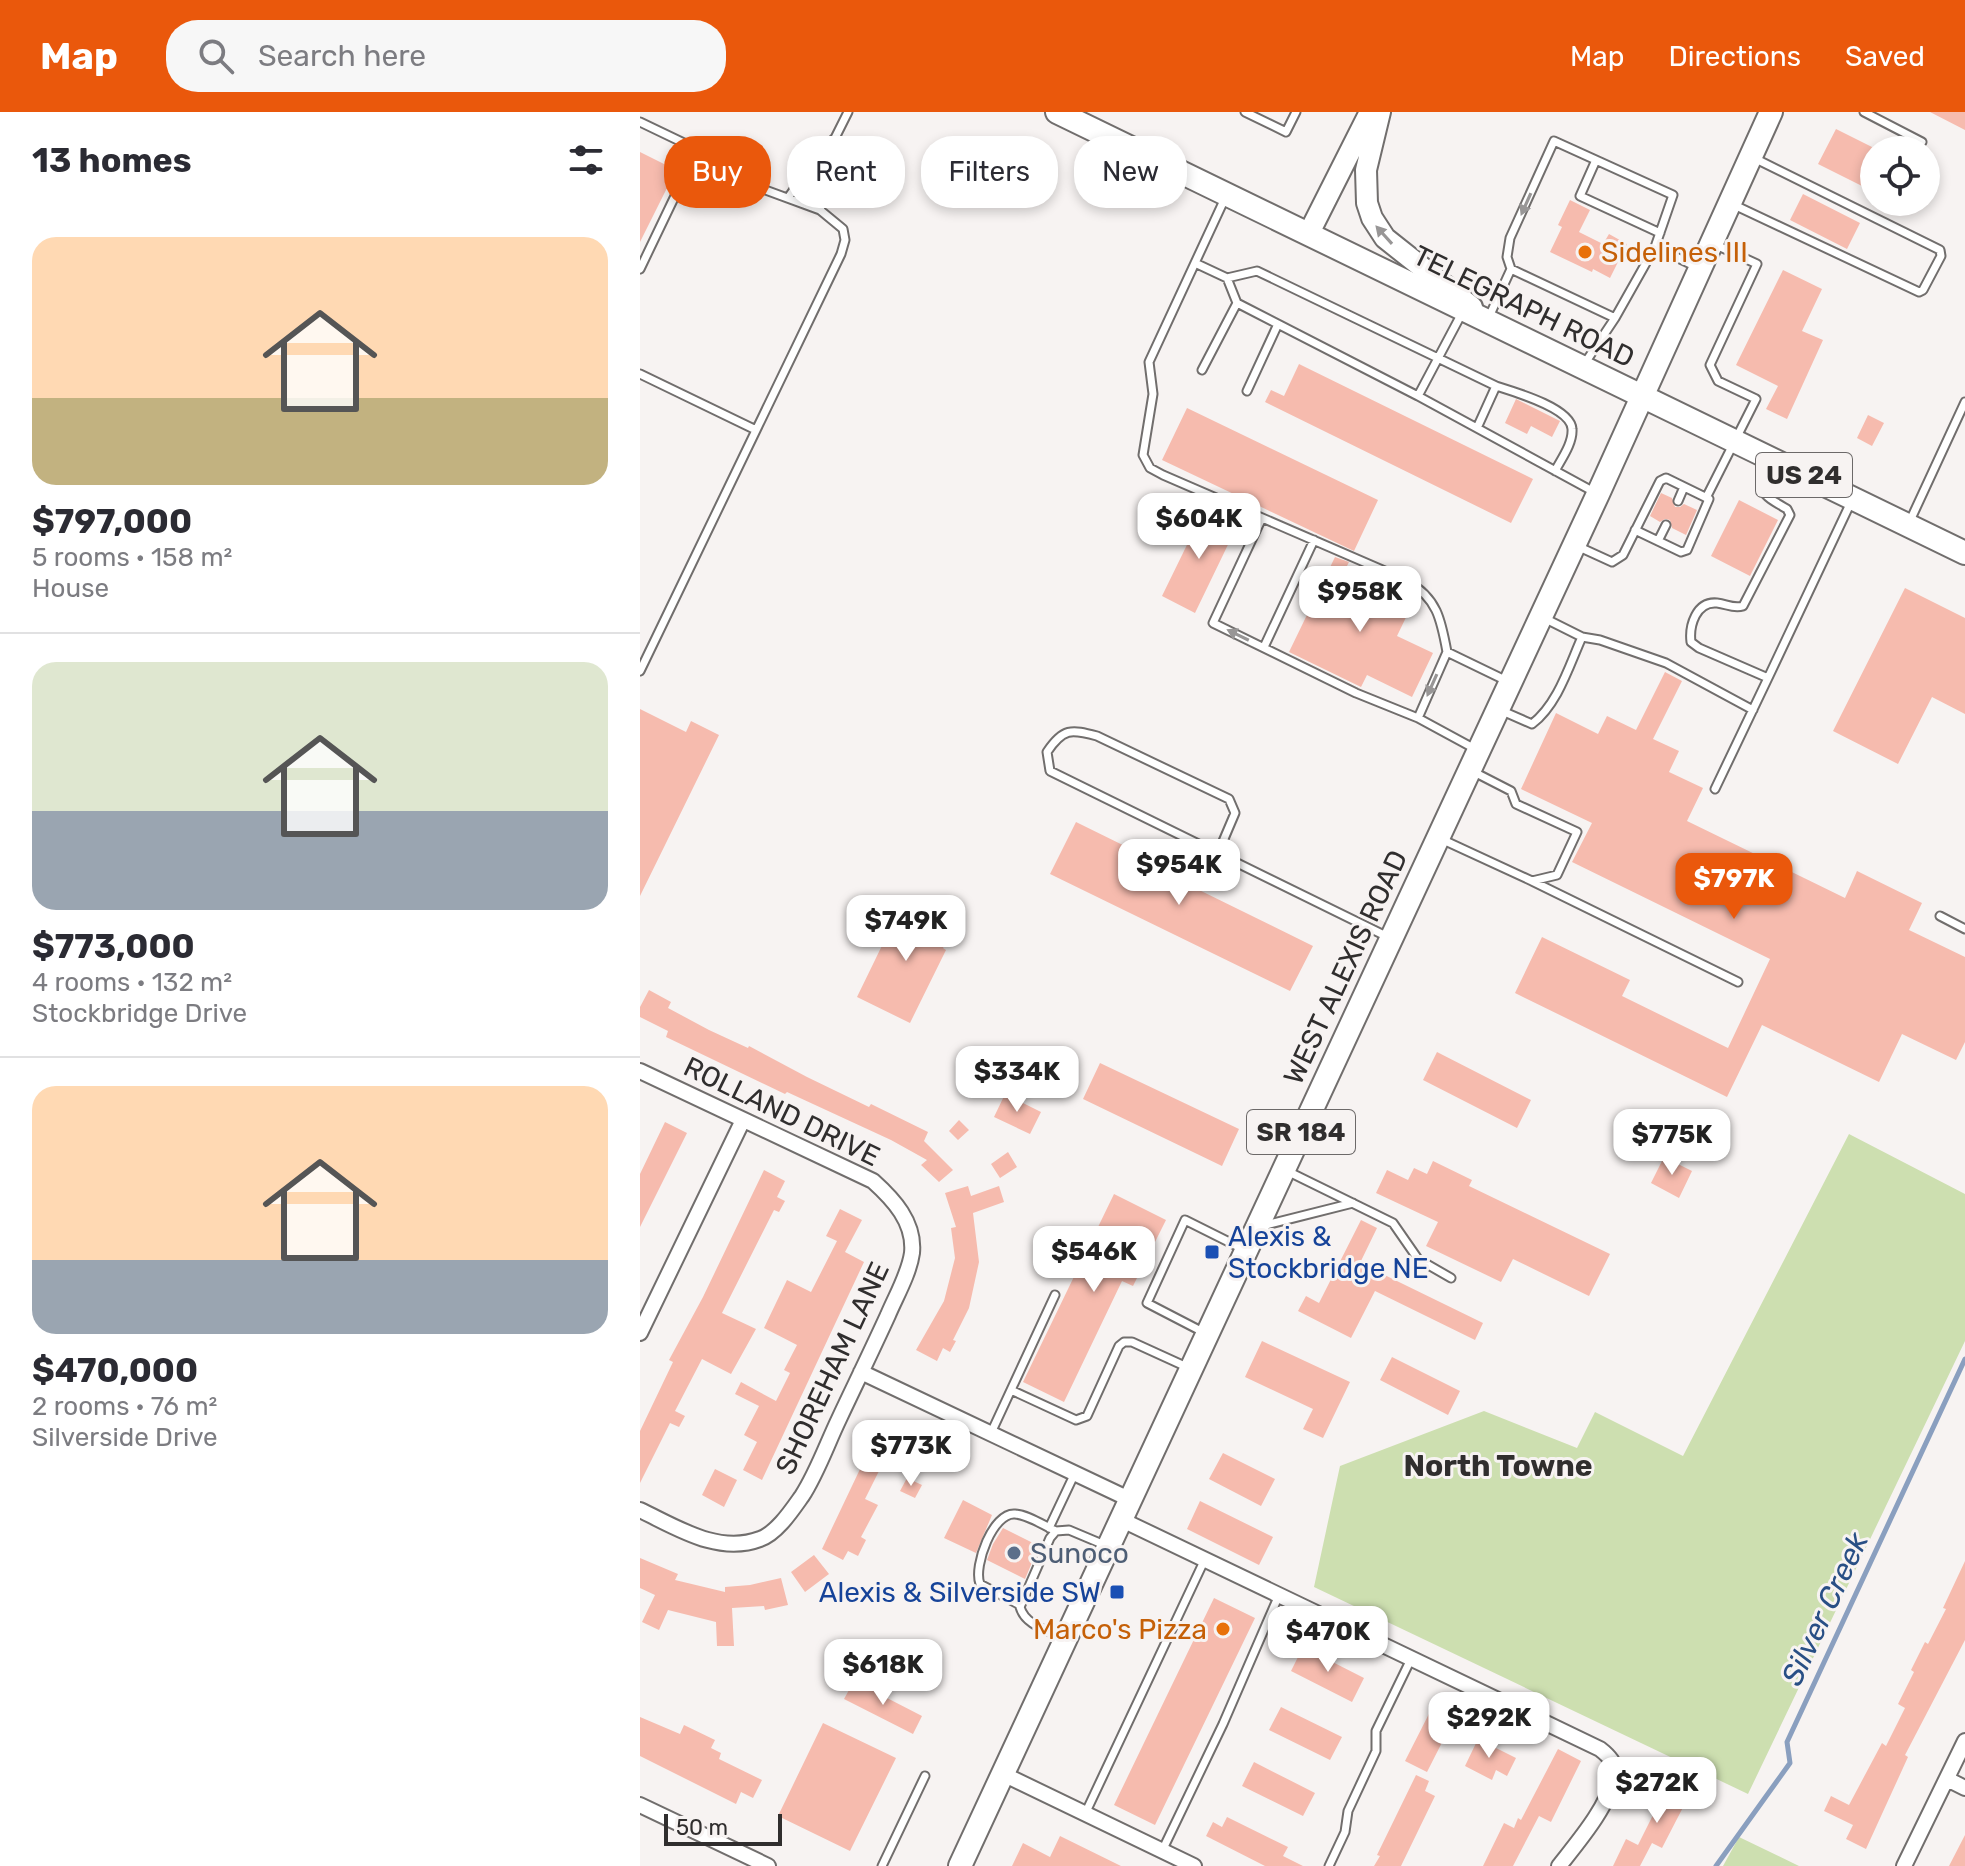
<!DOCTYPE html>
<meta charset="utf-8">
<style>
body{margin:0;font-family:Rubik,sans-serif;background:#f7f7f7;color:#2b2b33;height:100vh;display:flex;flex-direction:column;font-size:30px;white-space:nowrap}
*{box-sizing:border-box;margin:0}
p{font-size:26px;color:#7c7c81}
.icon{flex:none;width:44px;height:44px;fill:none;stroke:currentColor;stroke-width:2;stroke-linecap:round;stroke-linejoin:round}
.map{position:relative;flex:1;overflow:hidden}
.drawer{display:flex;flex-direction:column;background:#fff;width:640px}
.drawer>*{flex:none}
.banner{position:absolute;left:24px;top:24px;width:760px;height:72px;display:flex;gap:16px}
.tools{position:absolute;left:1220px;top:24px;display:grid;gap:16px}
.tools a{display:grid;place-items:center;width:80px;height:80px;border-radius:50%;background:#fff;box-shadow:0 4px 12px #0003;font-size:40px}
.scale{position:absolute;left:24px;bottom:20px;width:118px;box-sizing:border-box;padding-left:8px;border:4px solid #302e2e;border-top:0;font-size:22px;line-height:28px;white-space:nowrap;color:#302e2e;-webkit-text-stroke:6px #f7f3f2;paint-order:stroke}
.price{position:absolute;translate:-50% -68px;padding:0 18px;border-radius:16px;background:#fff;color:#222;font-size:26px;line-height:52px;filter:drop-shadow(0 2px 4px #0008)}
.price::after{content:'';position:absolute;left:50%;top:48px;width:24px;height:18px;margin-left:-12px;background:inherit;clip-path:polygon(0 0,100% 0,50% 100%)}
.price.selected{background:#ea580c;color:#fff}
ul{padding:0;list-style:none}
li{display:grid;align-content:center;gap:16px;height:424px;padding:0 32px}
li+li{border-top:2px solid #e1e1e2}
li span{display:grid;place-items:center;height:248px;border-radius:24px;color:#555}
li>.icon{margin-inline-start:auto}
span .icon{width:144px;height:144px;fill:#fffc;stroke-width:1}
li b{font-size:34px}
h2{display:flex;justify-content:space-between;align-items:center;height:96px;padding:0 32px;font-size:34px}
.pill{padding:0 28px;border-radius:32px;background:#fff;box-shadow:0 4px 12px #0003;font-size:28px;line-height:72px}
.pill.selected{background:#ea580c;color:#fff}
header{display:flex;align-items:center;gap:48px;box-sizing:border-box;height:112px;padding:0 40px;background:#ea580c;color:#fff}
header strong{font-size:38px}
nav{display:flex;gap:44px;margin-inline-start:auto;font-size:28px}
.search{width:560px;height:72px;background:#f7f7f7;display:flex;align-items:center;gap:20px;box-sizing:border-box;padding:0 28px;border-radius:32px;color:#7c7c81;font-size:30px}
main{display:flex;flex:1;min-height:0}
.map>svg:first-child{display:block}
</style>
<header>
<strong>Map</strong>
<div class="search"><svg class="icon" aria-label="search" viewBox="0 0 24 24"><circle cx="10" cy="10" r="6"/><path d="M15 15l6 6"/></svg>Search here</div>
<nav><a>Map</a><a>Directions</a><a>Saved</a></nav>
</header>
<main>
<section class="drawer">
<h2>13 homes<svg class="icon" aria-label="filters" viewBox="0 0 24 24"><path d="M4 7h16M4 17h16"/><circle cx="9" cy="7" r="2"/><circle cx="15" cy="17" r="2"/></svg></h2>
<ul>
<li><span style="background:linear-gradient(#ffd9b3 65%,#c2b280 0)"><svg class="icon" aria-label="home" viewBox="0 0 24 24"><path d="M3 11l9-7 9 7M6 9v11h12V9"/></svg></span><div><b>$797,000</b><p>5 rooms · 158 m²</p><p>House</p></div></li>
<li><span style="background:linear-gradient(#dfe7d0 60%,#9aa5b1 0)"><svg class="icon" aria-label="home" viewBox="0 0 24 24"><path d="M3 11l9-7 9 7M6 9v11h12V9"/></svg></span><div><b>$773,000</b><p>4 rooms · 132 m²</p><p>Stockbridge Drive</p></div></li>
<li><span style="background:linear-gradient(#ffd9b3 70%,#9aa5b1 0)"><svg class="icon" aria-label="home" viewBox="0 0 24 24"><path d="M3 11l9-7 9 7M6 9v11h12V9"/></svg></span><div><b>$470,000</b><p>2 rooms · 76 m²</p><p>Silverside Drive</p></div></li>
</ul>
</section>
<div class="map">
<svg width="1325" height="1754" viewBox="0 0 1325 1754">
<rect width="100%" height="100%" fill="#f7f3f2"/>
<path fill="#cddfb0" d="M 1209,1022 L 1325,1082 L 1325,1229 L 1108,1682 L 674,1475 L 700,1354 L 844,1299 L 937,1336 L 955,1300 L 1043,1344 Z
M 1099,1725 L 1159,1754 L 1083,1754 Z"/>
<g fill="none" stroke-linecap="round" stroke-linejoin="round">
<path stroke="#8a9fbf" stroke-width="5" d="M 1076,1754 L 1150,1651 L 1147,1630 L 1325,1247"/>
</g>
<path fill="#f6bbae" d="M 1290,0 L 1325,0 L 1325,18 Z
M 1196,17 L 1234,36 L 1234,80 L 1178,52 Z
M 0,40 L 36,58 L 0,130 Z
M 1163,82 L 1220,111 L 1207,137 L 1150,108 Z
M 930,88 L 950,98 L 939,120 L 963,132 L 969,122 L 987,132 L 970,166 L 953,157 L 952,160 L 910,140 L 922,115 L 918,113 Z
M 1143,158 L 1182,177 L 1162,219 L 1183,228 L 1147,307 L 1126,297 L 1138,274 L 1096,253 Z
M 659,252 L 893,367 L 871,411 L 625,290 L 631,278 L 644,284 Z
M 876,287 L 920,309 L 912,325 L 891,314 L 887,322 L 865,311 Z
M 547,296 L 738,388 L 714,439 L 522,348 Z
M 1228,303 L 1244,311 L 1232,334 L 1217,326 Z
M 1021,381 L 1032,386 L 1035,395 L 1040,395 L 1044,392 L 1057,398 L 1046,423 L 1032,416 L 1030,408 L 1025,407 L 1020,410 L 1010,404 Z
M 1099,388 L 1138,408 L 1110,464 L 1071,444 Z
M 564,398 L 597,414 L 555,501 L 522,484 Z
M 695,445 L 709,450 L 704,460 L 772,493 L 757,524 L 793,541 L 772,585 L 727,563 L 721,575 L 649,540 Z
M 1265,476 L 1325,506 L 1325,602 L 1292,585 L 1258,652 L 1193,619 Z
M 1025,560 L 1042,569 L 1013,627 L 1039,639 L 1029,660 L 1063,676 L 1047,709 L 1205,786 L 1217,759 L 1282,791 L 1269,818 L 1325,845 L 1325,930 L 1316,948 L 1262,922 L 1239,970 L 1122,913 L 1087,985 L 875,881 L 902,825 L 990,868 L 982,884 L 1088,936 L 1130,847 L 932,750 L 952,711 L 881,677 L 916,601 L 958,622 L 967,604 L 996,618 Z
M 0,597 L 46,620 L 51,609 L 79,623 L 0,784 Z
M 436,710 L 501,742 L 498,748 L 673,834 L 650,879 L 410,762 Z
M 269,791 L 314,815 L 303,836 L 306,838 L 270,911 L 217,885 L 253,811 L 257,813 Z
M 9,878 L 31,890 L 28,896 L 69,918 L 108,936 L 109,934 L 167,965 L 229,995 L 231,992 L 288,1020 L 284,1029 L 313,1058 L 299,1070 L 281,1053 L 287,1048 L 251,1028 L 147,980 L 145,982 L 26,925 L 28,919 L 0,905 L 0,895 Z
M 797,940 L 891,988 L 877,1016 L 783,968 Z
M 460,951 L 599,1017 L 582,1054 L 443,987 Z
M 365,982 L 401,1000 L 390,1022 L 354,1005 Z
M 319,1008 L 329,1018 L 318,1028 L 309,1019 Z
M 25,1010 L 47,1021 L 0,1115 L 0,1062 Z
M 368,1040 L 377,1055 L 360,1066 L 351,1052 Z
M 1024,1045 L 1052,1059 L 1039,1086 L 1011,1071 Z
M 793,1049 L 832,1068 L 829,1074 L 970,1142 L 949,1184 L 873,1147 L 861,1170 L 786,1134 L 798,1110 L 736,1081 L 747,1058 L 768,1068 L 774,1056 L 787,1062 Z
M 124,1058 L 145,1069 L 137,1085 L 145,1089 L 139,1100 L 134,1098 L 82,1201 L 116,1217 L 91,1262 L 62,1247 L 35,1299 L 45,1304 L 39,1315 L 30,1311 L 0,1371 L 0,1319 L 33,1250 L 29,1248 L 63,1185 Z
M 328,1074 L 331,1084 L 359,1074 L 364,1090 L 333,1101 L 339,1150 L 329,1196 L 313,1228 L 316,1229 L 310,1240 L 303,1236 L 297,1249 L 276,1238 L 304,1189 L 315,1146 L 311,1116 L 316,1115 L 305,1081 Z
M 474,1082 L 526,1108 L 493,1174 L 482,1169 L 424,1290 L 383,1270 Z
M 200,1097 L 222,1108 L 205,1140 L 224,1150 L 122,1368 L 103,1358 L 117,1330 L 104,1323 L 119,1294 L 95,1282 L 101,1270 L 136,1289 L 150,1261 L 144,1258 L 157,1233 L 124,1216 L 147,1168 L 171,1180 L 197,1129 L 186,1124 Z
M 721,1108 L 737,1116 L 720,1151 L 843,1211 L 835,1228 L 735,1179 L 711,1226 L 658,1199 L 666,1184 L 679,1191 Z
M 622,1229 L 710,1270 L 683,1326 L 663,1317 L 673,1297 L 605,1265 Z
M 752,1245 L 820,1279 L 808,1303 L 740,1268 Z
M 241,1313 L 262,1323 L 257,1334 L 267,1339 L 259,1354 L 245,1347 L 225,1387 L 238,1393 L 221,1425 L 226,1428 L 218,1444 L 208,1439 L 203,1448 L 182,1437 Z
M 583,1341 L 635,1367 L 621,1394 L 569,1367 Z
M 75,1357 L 97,1368 L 84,1395 L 62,1383 Z
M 267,1366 L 282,1373 L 275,1386 L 260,1379 Z
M 323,1388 L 352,1403 L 336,1441 L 304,1426 Z
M 560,1389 L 633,1425 L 619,1453 L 547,1417 Z
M 363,1416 L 399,1434 L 385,1467 L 347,1448 L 353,1432 Z
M 174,1443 L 189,1462 L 165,1480 L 151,1460 Z
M 0,1446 L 38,1462 L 35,1468 L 85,1480 L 85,1475 L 110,1473 L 141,1466 L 148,1493 L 125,1498 L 124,1494 L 92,1496 L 94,1534 L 77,1534 L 76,1510 L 28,1498 L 19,1518 L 2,1510 L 15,1483 L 0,1476 Z
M 1325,1449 L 1325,1528 L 1265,1643 L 1268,1645 L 1226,1737 L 1206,1727 L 1213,1713 L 1184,1699 L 1191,1684 L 1209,1693 L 1242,1631 L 1246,1634 L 1265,1596 L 1258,1592 L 1274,1560 L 1271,1558 L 1285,1530 L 1288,1532 L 1306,1497 L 1303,1496 Z
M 574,1486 L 615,1506 L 515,1713 L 474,1693 Z
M 663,1535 L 724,1566 L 712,1590 L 651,1559 Z
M 214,1569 L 282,1604 L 273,1622 L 204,1587 Z
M 796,1588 L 818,1599 L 787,1660 L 765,1649 Z
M 641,1595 L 702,1625 L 690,1648 L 629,1618 Z
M 0,1605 L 40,1622 L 44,1613 L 75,1628 L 71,1636 L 81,1641 L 79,1647 L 122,1668 L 113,1686 L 101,1680 L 96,1692 L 0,1644 Z
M 183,1611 L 256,1646 L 210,1739 L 138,1704 Z
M 838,1627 L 876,1646 L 867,1664 L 856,1658 L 852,1668 L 825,1654 Z
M 918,1637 L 941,1649 L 911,1710 L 899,1704 L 873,1754 L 843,1754 L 864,1711 L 874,1716 L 878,1706 L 881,1708 Z
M 614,1650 L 675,1681 L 663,1704 L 602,1674 Z
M 776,1663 L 789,1669 L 785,1679 L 795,1684 L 761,1754 L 734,1754 L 740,1744 L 737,1743 Z
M 1032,1665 L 1053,1676 L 1022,1736 L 1012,1731 L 1000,1754 L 973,1754 L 986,1727 L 998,1733 Z
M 587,1705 L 648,1735 L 643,1744 L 663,1754 L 625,1754 L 566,1724 L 573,1710 L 582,1715 Z
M 1325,1723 L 1325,1754 L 1309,1754 Z
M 420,1724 L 481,1754 L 372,1754 L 383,1731 L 410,1745 Z"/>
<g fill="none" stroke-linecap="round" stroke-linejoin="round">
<g stroke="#716e6d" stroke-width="11">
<path id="lane" d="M 605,0 L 646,20 L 656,0
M 1224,0 L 1282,30
M 0,10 L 73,45 L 120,76 L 180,98 L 203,117 L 205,128 L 201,142 L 0,559
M 956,48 L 940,84 L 1020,121
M 586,84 L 509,250 L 513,282 L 503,343 L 510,356 L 523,363 L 754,463
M 148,86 L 182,37 L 195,26
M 1092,92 L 1279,180 L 1283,178 L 1301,144 L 1300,138 L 1114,46
M 180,98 L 193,53 L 195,26 L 208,0
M 555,151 L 587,166
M 0,157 L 57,38
M 871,157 L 975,206 L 1015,135
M 848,207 L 871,157 L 867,145 L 870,126 L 914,29 L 1033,83 L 1015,135 L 1059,156
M 945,251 L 975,206
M 562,258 L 597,191
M 0,262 L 116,318
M 856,274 C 875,280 931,296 932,317 C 933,331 922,346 915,359
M 607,279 L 638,212
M 778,284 L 822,201
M 837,316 L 856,274 L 617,159 L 587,166 L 597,191 L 778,284 L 956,381
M 1130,349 C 1116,379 1119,381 1147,397 L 1150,403 L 1103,494 C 1093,497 1087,492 1077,491 C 1056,489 1049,514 1051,530 L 1059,536 L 1128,566 L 1211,390
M 1066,386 L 1116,287 L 1078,269 L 1070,253 L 1117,152 L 1074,132
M 1038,389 L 1044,375
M 622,406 L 573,511 L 716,581 L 778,606
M 1269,411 L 1325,290
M 1018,429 L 1026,413
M 937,434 L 972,450 L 983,443 L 1020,369 L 1026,366 L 1069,387 L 1047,438 L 1041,440 L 995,418
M 767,469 C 797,486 801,507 807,540
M 904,506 L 942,525 L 960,528 L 1026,551 L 1113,598
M 624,535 L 674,428
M 860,598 L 892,612 C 918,592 929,554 942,525
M 837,638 L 778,606 L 807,540 L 869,570
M 832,659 L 871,679 L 876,692 L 937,720 L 917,763 L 892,769
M 1075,677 L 1128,566
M 801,727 L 892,769 L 1098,870
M 578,741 L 595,701 L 589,687 L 457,624 C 431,617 423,616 407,640 L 410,659 L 750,826
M 1300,804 L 1325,817
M 645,1058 L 753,1111 L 778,1147 L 811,1166
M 622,1114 L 713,1091
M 563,1220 L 507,1191 L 545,1108 L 603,1137
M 371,1278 L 436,1308 L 447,1304 L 479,1234 L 484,1230 L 492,1230 L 549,1256
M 351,1321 L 415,1183
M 409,1416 L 435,1361
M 380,1493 L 340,1472 C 333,1454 353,1400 375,1402 C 389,1403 404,1414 416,1419
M 423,1526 C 407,1518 385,1513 380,1495 L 410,1426 L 416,1419 L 429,1418 L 467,1434
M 445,1702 L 565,1447
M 522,1739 L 583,1612 L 639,1483
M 242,1754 L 285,1664
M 689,1754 L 705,1720 L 708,1699 L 736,1639 L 736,1619 L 771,1547"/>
</g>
<g stroke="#716e6d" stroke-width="18">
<path id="street" d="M 0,959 L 233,1069 C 253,1087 275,1110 272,1141 C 269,1162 256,1184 248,1203 C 232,1238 215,1273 199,1307 C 187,1332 177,1361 162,1384 C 152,1398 137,1421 120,1427 C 78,1443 36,1415 0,1398
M 0,1221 L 103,1008
M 221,1260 L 489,1387
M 480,1407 L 960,1637 C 969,1644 976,1651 974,1663 C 970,1693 937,1731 919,1754
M 363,1662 L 554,1754
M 1307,1667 L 1325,1676
M 0,1693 L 128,1754
M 1264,1754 L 1325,1629"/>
</g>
<g stroke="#716e6d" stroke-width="24">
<path id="secondary" d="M 740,0 L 726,58 L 727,91 L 732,106 L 745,126 L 832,195
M 669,121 L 730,0"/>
</g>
<g stroke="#716e6d" stroke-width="26">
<path id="primary" d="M 417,0 L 1325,441
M 320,1754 L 958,382 L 1131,0"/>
</g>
<use href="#lane" stroke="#fff" stroke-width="7"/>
<use href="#street" stroke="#fff" stroke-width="14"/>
<use href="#secondary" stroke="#fff" stroke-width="20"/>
<use href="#primary" stroke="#fff" stroke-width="22"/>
</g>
<defs><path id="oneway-solid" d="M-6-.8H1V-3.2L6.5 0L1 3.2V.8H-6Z" transform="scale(2)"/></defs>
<g fill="#989696">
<use href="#oneway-solid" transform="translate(886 92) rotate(114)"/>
<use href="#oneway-solid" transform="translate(744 123) rotate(-132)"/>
<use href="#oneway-solid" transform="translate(598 523) rotate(-154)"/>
<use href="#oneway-solid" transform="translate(792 573) rotate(114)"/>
</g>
<g fill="#e8710a" stroke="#f7f3f2" stroke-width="3">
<circle cx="945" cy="140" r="8"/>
<circle cx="583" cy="1517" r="8"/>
</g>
<g fill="#1a4fb4" stroke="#f7f3f2" stroke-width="3">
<rect x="564" y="1132" width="16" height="16" rx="4"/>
<rect x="469" y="1472" width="16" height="16" rx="4"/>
</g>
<circle fill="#5c6f8a" stroke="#f7f3f2" stroke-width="3" cx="374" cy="1441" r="8"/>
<g text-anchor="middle" stroke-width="6" stroke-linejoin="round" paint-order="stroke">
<g fill="#f7f3f2" stroke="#6c6969" stroke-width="2">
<rect x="1116" y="341" width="96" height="44" rx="6"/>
<rect x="607" y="998" width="108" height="44" rx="6"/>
</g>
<g font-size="26" font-weight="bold" fill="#302e2e">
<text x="1164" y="372">US 24</text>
<text x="661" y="1029">SR 184</text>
</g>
<g font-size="28" fill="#c56008" stroke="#f7f3f2" text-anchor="start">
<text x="961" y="150">Sidelines III</text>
<text x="567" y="1527" text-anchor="end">Marco's Pizza</text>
</g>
<g font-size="28" fill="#302e2e" stroke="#f7f3f2">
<text transform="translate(884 194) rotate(26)" y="10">TELEGRAPH ROAD</text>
<text transform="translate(705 855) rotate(-65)" y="10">WEST ALEXIS ROAD</text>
<text transform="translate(142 999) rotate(26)" y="10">ROLLAND DRIVE</text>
<text transform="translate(192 1256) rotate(-65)" y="10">SHOREHAM LANE</text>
</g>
<g font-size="28" fill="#164399" stroke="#f7f3f2" text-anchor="start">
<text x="588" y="1134">Alexis &amp;<tspan x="588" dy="32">Stockbridge NE</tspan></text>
<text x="461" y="1490" text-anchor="end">Alexis &amp; Silverside SW</text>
</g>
<g font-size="28" fill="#4e5e75" stroke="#f7f3f2" text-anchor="start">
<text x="390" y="1451">Sunoco</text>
</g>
<g font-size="30" font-weight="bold" fill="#302e2e" stroke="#f7f3f2">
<text x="858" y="1364">North Towne</text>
</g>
<g font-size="30" font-style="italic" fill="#284f85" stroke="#f7f3f2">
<text transform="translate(1185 1497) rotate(-65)" y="10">Silver Creek</text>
</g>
</g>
</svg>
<div class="tools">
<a><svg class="icon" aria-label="locate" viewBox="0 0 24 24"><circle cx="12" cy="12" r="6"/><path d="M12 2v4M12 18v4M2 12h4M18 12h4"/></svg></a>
</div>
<div class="scale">50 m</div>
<b class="price" style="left:559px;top:449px">$604K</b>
<b class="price" style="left:720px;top:522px">$958K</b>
<b class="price" style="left:539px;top:795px">$954K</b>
<b class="price selected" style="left:1094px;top:809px">$797K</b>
<b class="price" style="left:266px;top:851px">$749K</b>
<b class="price" style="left:377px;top:1002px">$334K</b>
<b class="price" style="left:1032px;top:1065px">$775K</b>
<b class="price" style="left:454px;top:1182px">$546K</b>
<b class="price" style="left:271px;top:1376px">$773K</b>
<b class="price" style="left:688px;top:1562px">$470K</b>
<b class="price" style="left:243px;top:1595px">$618K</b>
<b class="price" style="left:849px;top:1648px">$292K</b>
<b class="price" style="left:1017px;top:1713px">$272K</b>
<div class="banner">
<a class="pill selected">Buy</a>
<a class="pill">Rent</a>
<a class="pill">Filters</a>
<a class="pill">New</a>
</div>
</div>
</main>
